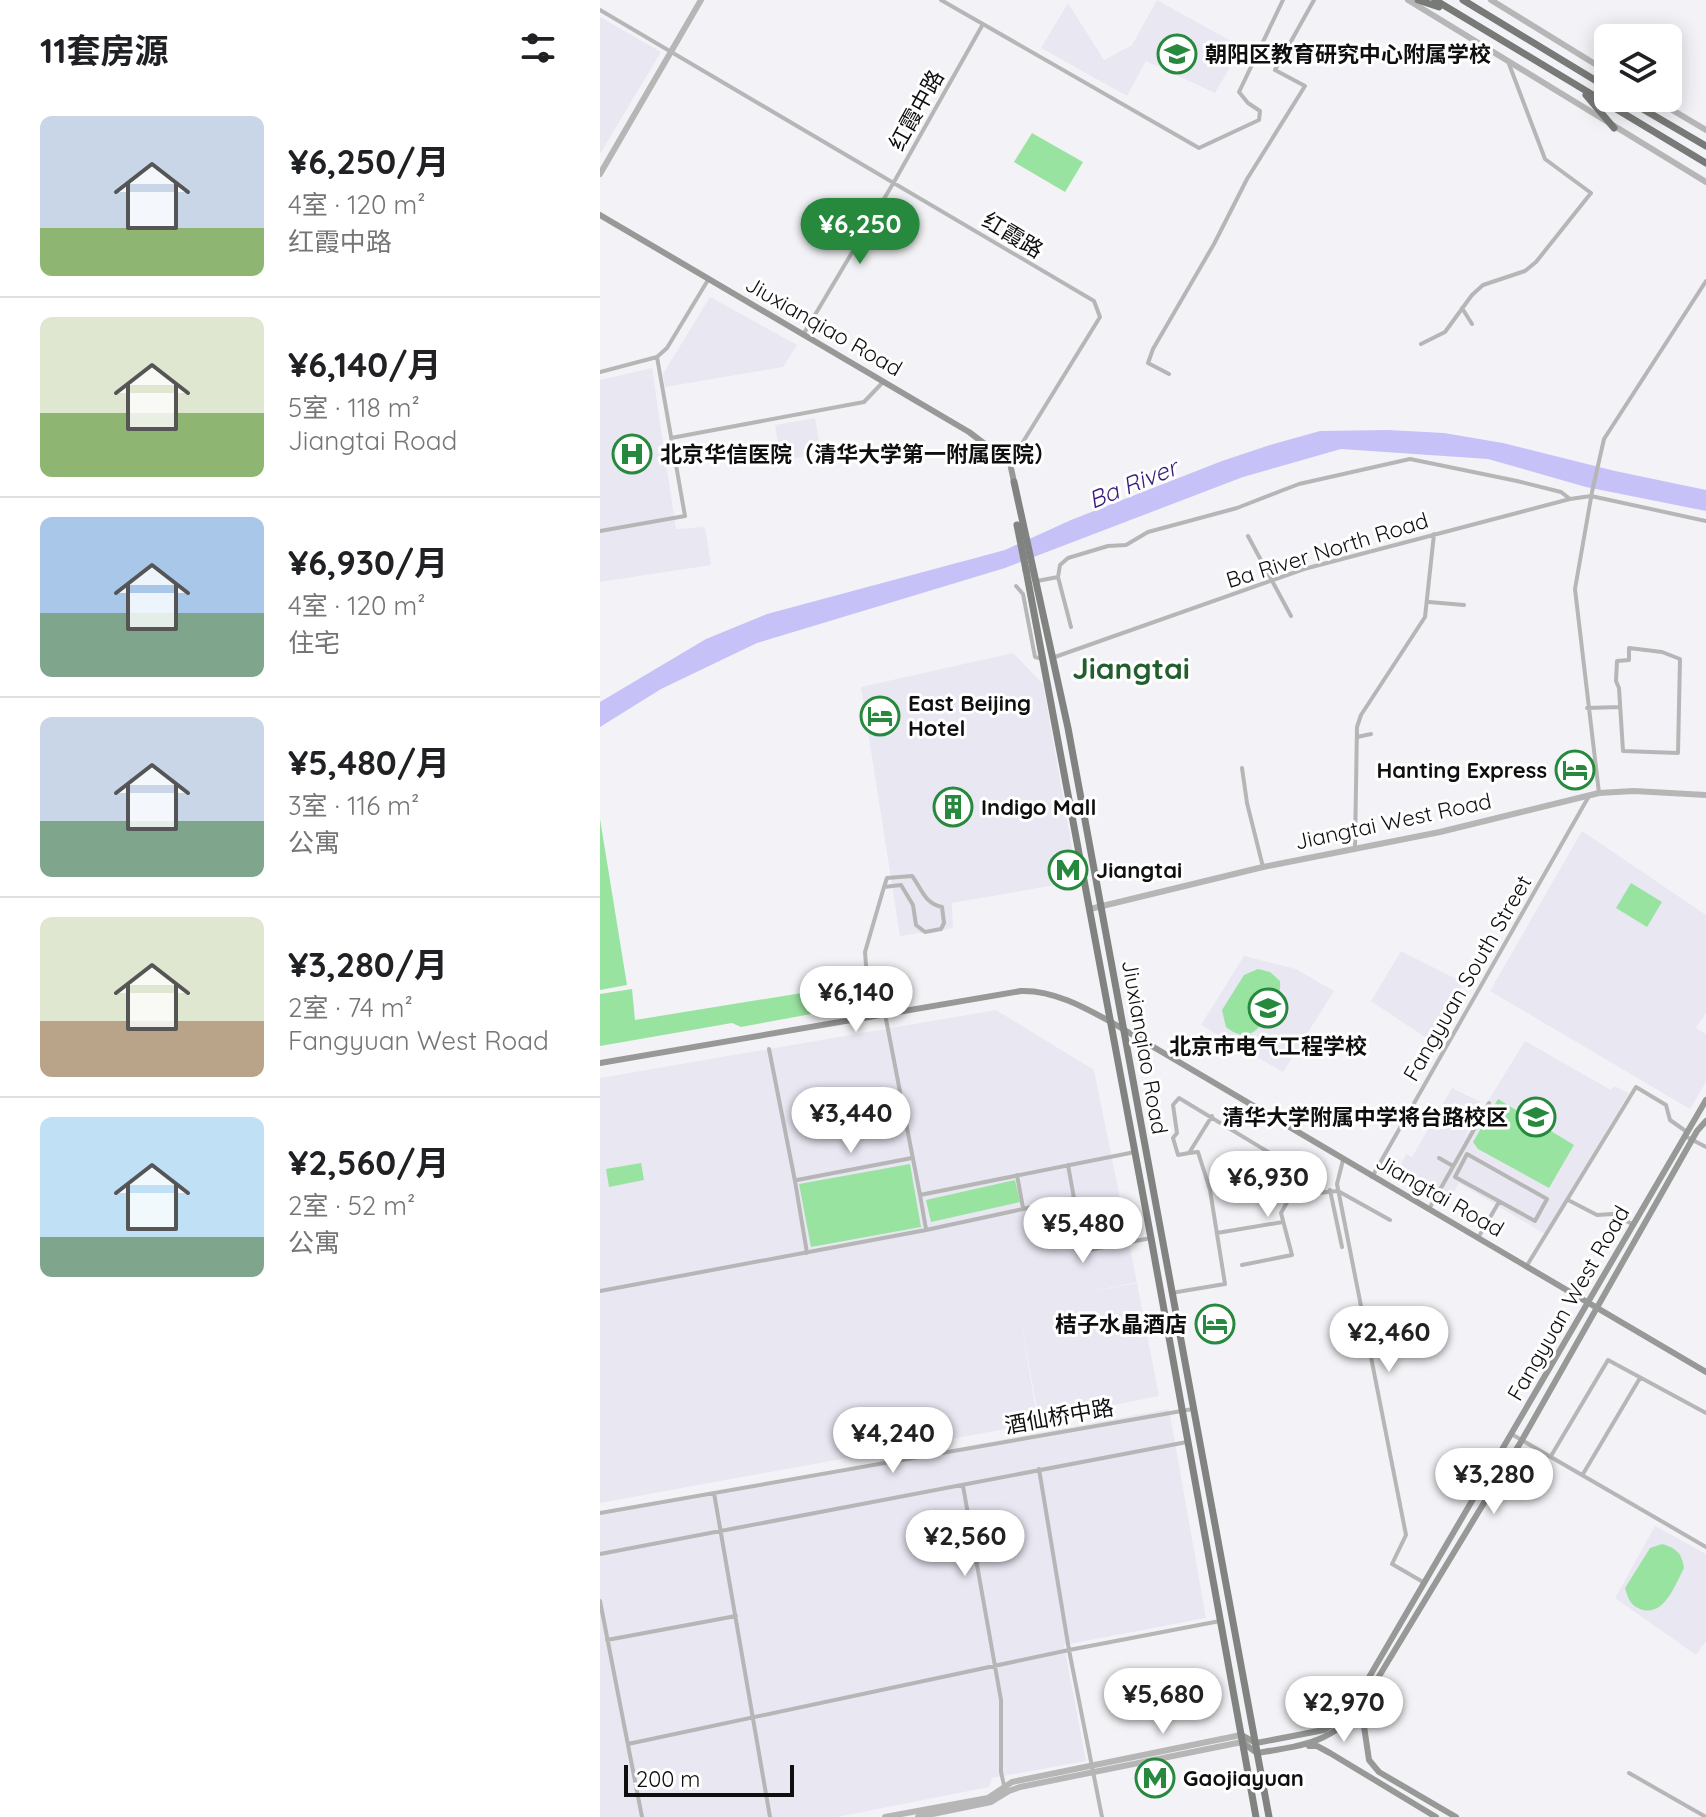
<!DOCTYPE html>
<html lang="zh">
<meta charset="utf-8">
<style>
body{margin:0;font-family:Quicksand,"Noto Sans SC",sans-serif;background:#f6f6f6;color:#202124;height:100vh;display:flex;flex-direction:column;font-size:30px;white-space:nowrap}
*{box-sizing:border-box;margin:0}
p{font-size:26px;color:#757577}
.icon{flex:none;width:44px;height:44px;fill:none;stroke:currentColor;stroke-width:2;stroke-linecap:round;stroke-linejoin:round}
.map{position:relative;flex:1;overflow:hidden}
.details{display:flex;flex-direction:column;background:#fff;width:600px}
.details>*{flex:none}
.fabs{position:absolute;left:994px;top:24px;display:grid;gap:16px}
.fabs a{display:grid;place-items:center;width:88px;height:88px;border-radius:12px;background:#fff;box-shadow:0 4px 20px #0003;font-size:40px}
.scale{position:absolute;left:24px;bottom:20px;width:170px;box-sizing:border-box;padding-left:8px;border:4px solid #0f0f10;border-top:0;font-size:22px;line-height:28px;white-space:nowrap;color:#0f0f10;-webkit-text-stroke:6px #fff;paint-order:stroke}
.price{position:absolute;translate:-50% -68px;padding:0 18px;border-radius:28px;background:#fff;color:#222;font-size:26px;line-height:52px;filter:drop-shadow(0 2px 4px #0008)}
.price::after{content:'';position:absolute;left:50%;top:48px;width:24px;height:18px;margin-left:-12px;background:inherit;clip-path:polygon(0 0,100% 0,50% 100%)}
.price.active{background:#27893d;color:#fff}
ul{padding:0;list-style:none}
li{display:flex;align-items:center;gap:24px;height:200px;padding:0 40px}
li+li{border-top:2px solid #e0e0e0}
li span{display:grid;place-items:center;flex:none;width:224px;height:160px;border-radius:12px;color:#555}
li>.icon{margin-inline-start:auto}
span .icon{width:96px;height:96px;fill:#fffc;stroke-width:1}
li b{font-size:34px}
h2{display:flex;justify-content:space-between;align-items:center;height:96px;padding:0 40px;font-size:34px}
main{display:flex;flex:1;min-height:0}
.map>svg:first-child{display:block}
</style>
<main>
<section class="details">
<h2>11套房源<svg class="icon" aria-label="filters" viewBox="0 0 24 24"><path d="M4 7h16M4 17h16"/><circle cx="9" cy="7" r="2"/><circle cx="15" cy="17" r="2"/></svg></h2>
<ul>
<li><span style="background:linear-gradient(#c9d6e8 70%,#8fb573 0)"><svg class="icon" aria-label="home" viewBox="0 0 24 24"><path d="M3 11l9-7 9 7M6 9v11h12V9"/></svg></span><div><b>¥6,250/月</b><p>4室 · 120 m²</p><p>红霞中路</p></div></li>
<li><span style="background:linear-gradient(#dfe7d0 60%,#8fb573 0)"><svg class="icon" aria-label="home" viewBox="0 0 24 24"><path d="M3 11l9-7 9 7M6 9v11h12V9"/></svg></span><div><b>¥6,140/月</b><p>5室 · 118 m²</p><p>Jiangtai Road</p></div></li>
<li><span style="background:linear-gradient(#a9c7e8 60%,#7fa58c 0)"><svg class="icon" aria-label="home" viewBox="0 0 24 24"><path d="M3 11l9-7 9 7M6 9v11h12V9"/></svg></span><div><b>¥6,930/月</b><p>4室 · 120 m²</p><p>住宅</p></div></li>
<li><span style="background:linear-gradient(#c9d6e8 65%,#7fa58c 0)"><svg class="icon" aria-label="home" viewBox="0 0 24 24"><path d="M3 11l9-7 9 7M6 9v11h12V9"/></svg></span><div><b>¥5,480/月</b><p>3室 · 116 m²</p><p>公寓</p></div></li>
<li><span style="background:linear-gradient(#dfe7d0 65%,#b9a48a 0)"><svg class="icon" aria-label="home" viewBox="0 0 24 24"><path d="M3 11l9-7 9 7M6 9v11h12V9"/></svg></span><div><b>¥3,280/月</b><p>2室 · 74 m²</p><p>Fangyuan West Road</p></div></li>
<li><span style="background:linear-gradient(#bfe0f5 75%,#7fa58c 0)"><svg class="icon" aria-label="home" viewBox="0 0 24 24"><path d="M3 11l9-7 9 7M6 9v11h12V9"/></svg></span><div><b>¥2,560/月</b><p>2室 · 52 m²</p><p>公寓</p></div></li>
</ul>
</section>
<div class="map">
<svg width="1106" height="1817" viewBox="0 0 1106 1817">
<rect width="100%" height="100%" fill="#f3f3f7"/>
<path fill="#e8e7f2" d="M 557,0 L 642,47 L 615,93 L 546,61 L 527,96 L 441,48 L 468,3 L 504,60 L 532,45 Z
M 0,17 L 61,52 L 0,154 Z
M 110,297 L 197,345 L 183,367 L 65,387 L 63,374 Z
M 52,368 L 76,529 L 105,527 L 111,565 L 0,582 L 0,380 Z
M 215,418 L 221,453 L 181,461 L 175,425 Z
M 413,653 L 443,684 L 474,859 L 461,884 L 352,903 L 353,928 L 300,936 L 261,687 Z
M 982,831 L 1106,915 L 1106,1013 L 1096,1028 L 1106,1034 L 1106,1082 L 1090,1109 L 890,991 Z
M 801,951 L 864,983 L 828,1039 L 771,1001 Z
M 644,956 L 696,969 L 734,991 L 683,1072 L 601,1025 Z
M 396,1010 L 494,1070 L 537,1282 L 478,1294 L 537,1283 L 559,1396 L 439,1420 L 418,1305 L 438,1423 L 0,1503 L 0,1078 Z
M 925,1041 L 1011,1090 L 1014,1086 L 1029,1093 L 945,1234 L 859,1183 L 850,1199 L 798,1170 L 806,1154 L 812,1157 L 852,1088 L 881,1102 L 864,1140 Z
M 569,1409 L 606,1618 L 464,1645 L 486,1761 L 392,1778 L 389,1787 L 237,1817 L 0,1817 L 0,1514 Z
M 1055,1526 L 1106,1554 L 1106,1641 L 1096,1655 L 1015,1598 Z"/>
<path fill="#99e3a1" d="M 432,133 L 483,162 L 465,192 L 414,162 Z
M 0,819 L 27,985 L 0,990 Z
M 1031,883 L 1062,902 L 1047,927 L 1016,908 Z
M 658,969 L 670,972 L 680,981 C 681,994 677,1000 670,1011 C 659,1031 647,1044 626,1027 L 622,1010 L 644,975 Z
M 257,984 L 260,1005 L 141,1027 L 132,1023 L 0,1046 L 0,994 L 32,989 L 35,1020 Z
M 898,1099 L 974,1145 L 949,1188 L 878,1149 L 873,1142 Z
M 41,1163 L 44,1180 L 9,1187 L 6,1169 Z
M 310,1164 L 321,1227 L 211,1247 L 199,1184 Z
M 415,1180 L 420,1202 L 331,1222 L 326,1200 Z
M 1062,1544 C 1076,1548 1082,1553 1084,1568 C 1075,1585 1064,1618 1040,1609 C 1030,1605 1028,1598 1025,1588 L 1050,1548 Z"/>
<path fill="#c6c1f7" d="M 788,430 L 844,433 L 903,443 L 1015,471 L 1106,490 L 1106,511 L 986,487 L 888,459 L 741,449 L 643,477 L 405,568 L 157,643 L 61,689 L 0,727 L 0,702 L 106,639 L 167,614 L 405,550 L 471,520 L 622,461 L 670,445 L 720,431 Z"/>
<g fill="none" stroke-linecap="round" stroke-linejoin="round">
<path stroke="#b5b6b5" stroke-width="4" d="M 341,0 L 599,148 L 659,120 L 660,111 L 648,103 L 639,92 L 683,0
M 0,10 L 494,301 L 500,317 L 410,463
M 862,308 L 872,324
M 203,335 L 294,182 L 383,24
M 821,344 L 845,332 L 872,295 L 883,285 L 925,271 L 936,262 L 991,193 L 945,159 L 909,64
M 0,372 L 57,357 L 67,348 L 108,280
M 569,374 L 548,363 L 553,349 L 614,244 L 647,179 L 705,86 L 675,70 L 714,0
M 71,438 L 264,402 L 284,381
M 0,531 L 85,516 L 57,357
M 648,536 L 691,616
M 437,581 L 458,577
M 416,586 L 423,594 L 435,657 L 443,659
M 829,602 L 864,605
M 471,627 L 458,577 L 460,565 L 468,558 L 508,546 L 526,545 L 548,532 L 637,508 L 699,484 L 810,459 L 917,481 L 961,492 L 970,499
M 1029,648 L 1062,652 L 1080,659 L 1078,753 L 1023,751 L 1019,688 L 1016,681 L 1017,661 L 1029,660 Z
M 452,658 L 704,569 L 970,499 L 991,496 L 1106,521
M 987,708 L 1020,707
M 757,737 L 771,734
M 642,768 L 647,803 L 663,867
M 999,793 L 975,589 L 992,492 L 1004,439 L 1106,281
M 755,847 L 757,727 L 761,715 L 825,617 L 834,534
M 285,1014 L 320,1195
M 270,1017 L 265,952 L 284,887 L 301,885 L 313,905 L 316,925 L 325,932 L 341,929 L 344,923 L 342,907 C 324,903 322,889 312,876 L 287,878 L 284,887
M 169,1049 L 195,1181 L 207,1253
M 612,1116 L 589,1153 L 578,1155 L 573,1138 L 577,1133 L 573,1105 L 579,1098 L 703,1173 L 707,1194 L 738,1191 L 790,1220
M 1085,1136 L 1106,1147
M 867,1154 L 947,1199 L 935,1221 L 855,1177 Z
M 839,1158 L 853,1166
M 743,1160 L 737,1184 L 806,1535 L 792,1564 L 823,1582
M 417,1175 L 423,1208
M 772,1177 L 989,796
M 197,1180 L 312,1158
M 730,1190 L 742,1247
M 474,1198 L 484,1251 L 551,1238
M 970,1201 L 997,1215 L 1013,1214 L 1034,1225
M 829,1209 L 889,1103
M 326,1229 L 320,1195 L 535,1152
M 617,1233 L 683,1222
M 878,1238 L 899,1202
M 642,1265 L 692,1255 L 681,1213 L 690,1197 L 707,1194
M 926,1267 L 1036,1087 L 1066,1105 L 1070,1120 L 1087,1132
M 0,1291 L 326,1230 L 474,1198 L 468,1165
M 571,1293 L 625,1284 L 610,1190 L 598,1152 L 589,1153
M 913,1435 L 1106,1547
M 951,1456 L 1008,1360 L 1106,1413
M 439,1469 L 469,1650 L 502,1817
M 983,1474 L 1040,1378
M 363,1486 L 401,1700 L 401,1772 L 404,1785
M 114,1493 L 170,1817
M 0,1513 L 593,1409
M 0,1554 L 587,1442
M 0,1601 L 42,1817
M 7,1640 L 136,1616
M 28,1744 L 469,1650 L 620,1621
M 1029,1773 L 1106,1817"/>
<path stroke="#b5b6b5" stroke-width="6" d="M 808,0 L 1106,182
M 891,0 L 1008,72
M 1052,98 L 1106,130
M 0,174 L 101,0
M 490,909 L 663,867 L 840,832 L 999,793 L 1034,791 L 1106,795
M 285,1817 L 388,1798 L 412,1782 L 641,1735
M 318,1817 L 391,1802 L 409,1791 L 420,1787 L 642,1742"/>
<path stroke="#979997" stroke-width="6" d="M 0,215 L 369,432 L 410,463 L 414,482
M 0,1063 L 421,991 C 453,990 484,1007 511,1022 L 1106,1372
M 761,1706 L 769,1760 L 779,1772 L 856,1817
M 641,1735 L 656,1743 L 724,1730 L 740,1720 L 754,1703 L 1106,1100
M 642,1742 L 657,1753 C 701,1746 733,1743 761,1706 L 922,1440 L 1097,1131 L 1106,1121
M 709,1746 L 717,1746 L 730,1753 L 836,1817"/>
<path stroke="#818381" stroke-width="7" d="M 414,482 L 468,728 L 669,1817
M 426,570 L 551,1238 L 656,1817"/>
<path stroke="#787a78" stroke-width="7" d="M 818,0 L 839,7
M 835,0 L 1106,163
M 863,0 L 1008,88
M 986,95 L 1014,128
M 1024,98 L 1106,146"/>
<path stroke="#818381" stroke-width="7" d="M 417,525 L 426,570"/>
</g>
<defs>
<g id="school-ring" transform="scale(2)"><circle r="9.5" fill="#fff" stroke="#27893d" stroke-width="1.5"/><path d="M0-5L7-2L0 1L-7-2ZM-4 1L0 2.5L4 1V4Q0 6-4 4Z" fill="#27893d"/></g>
<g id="hospital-ring" transform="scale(2)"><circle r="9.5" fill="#fff" stroke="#27893d" stroke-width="1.5"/><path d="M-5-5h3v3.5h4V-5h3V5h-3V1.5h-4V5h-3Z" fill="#27893d"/></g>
<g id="hotel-ring" transform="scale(2)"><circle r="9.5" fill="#fff" stroke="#27893d" stroke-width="1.5"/><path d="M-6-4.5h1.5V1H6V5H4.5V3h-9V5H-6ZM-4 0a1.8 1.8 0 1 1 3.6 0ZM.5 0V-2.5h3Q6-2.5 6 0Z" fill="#27893d"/></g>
<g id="building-ring" transform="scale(2)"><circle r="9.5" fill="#fff" stroke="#27893d" stroke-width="1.5"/><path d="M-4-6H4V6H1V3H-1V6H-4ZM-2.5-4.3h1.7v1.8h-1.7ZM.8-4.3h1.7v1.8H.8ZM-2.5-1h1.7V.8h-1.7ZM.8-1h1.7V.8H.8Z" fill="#27893d"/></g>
<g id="metro-ring" transform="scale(2)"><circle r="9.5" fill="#fff" stroke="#27893d" stroke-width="1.5"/><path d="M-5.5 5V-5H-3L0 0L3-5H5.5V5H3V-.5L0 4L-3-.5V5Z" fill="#27893d"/></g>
</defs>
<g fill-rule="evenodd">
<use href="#school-ring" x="577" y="54"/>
<use href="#hospital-ring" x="32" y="454"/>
<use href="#hotel-ring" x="280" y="716"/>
<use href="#hotel-ring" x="975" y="770"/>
<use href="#building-ring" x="353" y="807"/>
<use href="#metro-ring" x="468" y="870"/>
<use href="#school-ring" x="668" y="1008"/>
<use href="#school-ring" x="936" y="1117"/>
<use href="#hotel-ring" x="615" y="1324"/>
<use href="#metro-ring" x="555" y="1778"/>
</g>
<g text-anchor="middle" stroke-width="6" stroke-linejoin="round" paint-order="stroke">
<g font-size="22" font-weight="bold" fill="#0f0f10" stroke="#fff" text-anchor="start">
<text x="605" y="62">朝阳区教育研究中心附属学校</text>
<text x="60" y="462">北京华信医院（清华大学第一附属医院）</text>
<text x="308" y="711">East Beijing<tspan x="308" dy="25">Hotel</tspan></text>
<text x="947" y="778" text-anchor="end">Hanting Express</text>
<text x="381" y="815">Indigo Mall</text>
<text x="496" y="878">Jiangtai</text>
<text x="668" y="1054" text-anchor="middle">北京市电气工程学校</text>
<text x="908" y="1125" text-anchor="end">清华大学附属中学将台路校区</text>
<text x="587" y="1332" text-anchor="end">桔子水晶酒店</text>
<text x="583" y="1786">Gaojiayuan</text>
</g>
<g font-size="22" fill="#0f0f10" stroke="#fff">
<text transform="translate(316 110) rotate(-61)" y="8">红霞中路</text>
<text transform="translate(413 235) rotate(31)" y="8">红霞路</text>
<text transform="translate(224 326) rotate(30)" y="8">Jiuxianqiao Road</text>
<text transform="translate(727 550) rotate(-17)" y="8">Ba River North Road</text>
<text transform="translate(793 821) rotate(-12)" y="8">Jiangtai West Road</text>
<text transform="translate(867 978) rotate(-60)" y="8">Fangyuan South Street</text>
<text transform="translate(545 1047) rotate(80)" y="8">Jiuxianqiao Road</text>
<text transform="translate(840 1195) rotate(30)" y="8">Jiangtai Road</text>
<text transform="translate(968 1303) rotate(-60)" y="8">Fangyuan West Road</text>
<text transform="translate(459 1416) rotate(-10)" y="8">酒仙桥中路</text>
</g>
<g font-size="24" font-style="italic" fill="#391a7e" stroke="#fff">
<text transform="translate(533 484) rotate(-22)" y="8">Ba River</text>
</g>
<g font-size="30" font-weight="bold" fill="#235f2e" stroke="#fff">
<text x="531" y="679">Jiangtai</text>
</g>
</g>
</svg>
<div class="fabs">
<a><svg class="icon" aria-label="layers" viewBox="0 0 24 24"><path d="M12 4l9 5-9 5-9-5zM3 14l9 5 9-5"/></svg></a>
</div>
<div class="scale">200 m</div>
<b class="price active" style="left:260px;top:266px">¥6,250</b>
<b class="price" style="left:256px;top:1034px">¥6,140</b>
<b class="price" style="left:251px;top:1155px">¥3,440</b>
<b class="price" style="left:668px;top:1219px">¥6,930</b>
<b class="price" style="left:483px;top:1265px">¥5,480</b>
<b class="price" style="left:789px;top:1374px">¥2,460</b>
<b class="price" style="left:293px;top:1475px">¥4,240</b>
<b class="price" style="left:894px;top:1516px">¥3,280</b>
<b class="price" style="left:365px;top:1578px">¥2,560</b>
<b class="price" style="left:563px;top:1736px">¥5,680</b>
<b class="price" style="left:744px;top:1744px">¥2,970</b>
</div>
</main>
